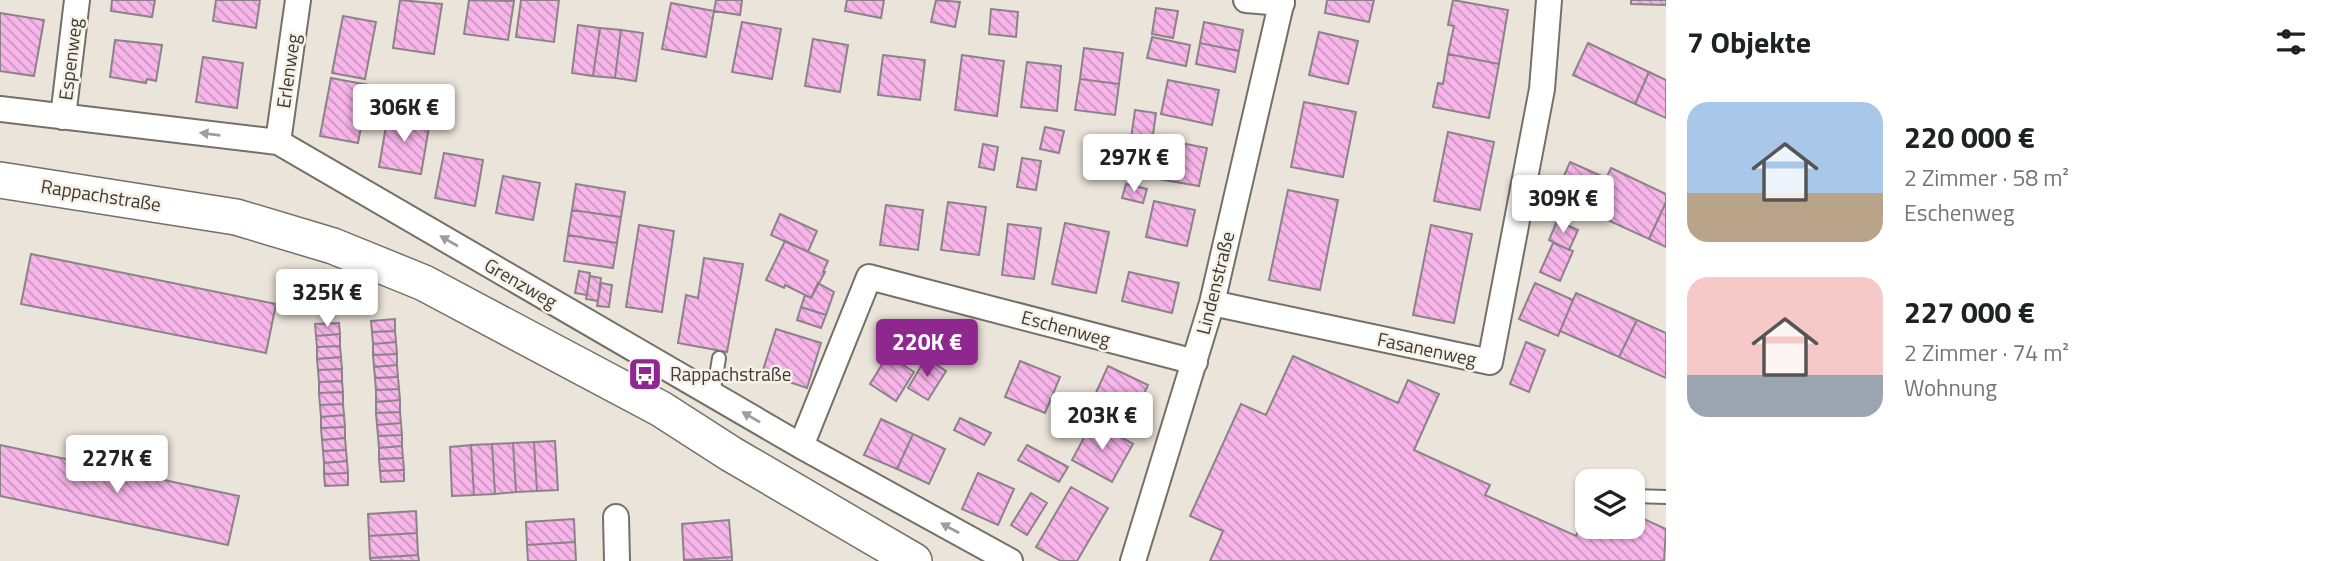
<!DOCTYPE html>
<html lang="de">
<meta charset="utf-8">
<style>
body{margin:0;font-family:"Titillium Web",sans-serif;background:#f6f6f6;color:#202124;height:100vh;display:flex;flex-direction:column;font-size:26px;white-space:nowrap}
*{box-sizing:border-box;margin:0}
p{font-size:23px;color:#757577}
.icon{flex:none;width:38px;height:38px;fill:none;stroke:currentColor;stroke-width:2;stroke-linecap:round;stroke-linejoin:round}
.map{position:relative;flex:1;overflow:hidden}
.sheet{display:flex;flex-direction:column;background:#fff;width:665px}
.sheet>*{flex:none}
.fabs{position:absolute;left:1575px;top:469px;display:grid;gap:14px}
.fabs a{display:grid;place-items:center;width:70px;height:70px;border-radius:14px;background:#fff;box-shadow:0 2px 5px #0004;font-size:35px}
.price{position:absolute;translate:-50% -60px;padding:0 16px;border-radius:7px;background:#fff;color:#222;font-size:23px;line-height:46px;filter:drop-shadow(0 2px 4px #0008)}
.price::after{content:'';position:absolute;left:50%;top:42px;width:21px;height:16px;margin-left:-10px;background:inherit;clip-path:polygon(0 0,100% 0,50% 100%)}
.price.active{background:#8e288e;color:#fff}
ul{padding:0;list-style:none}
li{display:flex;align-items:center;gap:21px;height:175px;padding:0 21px}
li span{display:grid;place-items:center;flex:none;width:196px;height:140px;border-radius:21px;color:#555}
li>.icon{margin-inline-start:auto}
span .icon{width:84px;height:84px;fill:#fffc;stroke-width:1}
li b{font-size:30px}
h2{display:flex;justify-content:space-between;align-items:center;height:84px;padding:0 21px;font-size:30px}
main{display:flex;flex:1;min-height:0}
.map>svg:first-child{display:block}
</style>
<main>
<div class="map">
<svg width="1666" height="561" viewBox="0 0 1666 561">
<defs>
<pattern id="building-back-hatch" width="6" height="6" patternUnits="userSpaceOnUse" patternTransform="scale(1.75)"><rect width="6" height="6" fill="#f8b5e9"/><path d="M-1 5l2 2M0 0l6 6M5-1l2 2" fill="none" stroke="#ca94be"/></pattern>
</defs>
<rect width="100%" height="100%" fill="#ebe4da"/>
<path fill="url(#building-back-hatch)" stroke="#8c8389" stroke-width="2" d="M 112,0 L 155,0 L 152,17 L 111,11 Z
M 216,0 L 260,0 L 256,28 L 213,21 Z
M 400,0 L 442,4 L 434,54 L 393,48 Z
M 469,0 L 514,1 L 508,40 L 464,34 Z
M 521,0 L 559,0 L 554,42 L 516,37 Z
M 716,0 L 742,0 L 740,15 L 714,11 Z
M 847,0 L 884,0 L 881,18 L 845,11 Z
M 936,0 L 960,2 L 955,27 L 931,22 Z
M 1327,0 L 1374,0 L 1369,22 L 1325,13 Z
M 1453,0 L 1508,10 L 1499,64 L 1448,54 L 1454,26 L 1448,25 Z
M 1631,0 L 1666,0 L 1666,5 L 1631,4 Z
M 671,3 L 714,11 L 706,57 L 662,49 Z
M 1156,8 L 1178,11 L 1173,38 L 1152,34 Z
M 991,9 L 1018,12 L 1016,37 L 989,34 Z
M 0,13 L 44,20 L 34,76 L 0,71 Z
M 343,16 L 376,22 L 365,79 L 332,73 Z
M 742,22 L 781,29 L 772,79 L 732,72 Z
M 1204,22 L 1243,30 L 1239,51 L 1200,43 Z
M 578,25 L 600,28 L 593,76 L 572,73 Z
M 600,28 L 621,30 L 615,78 L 593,76 Z
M 621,30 L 643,33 L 636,81 L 615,78 Z
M 1319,32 L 1358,41 L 1348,84 L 1309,75 Z
M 1152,37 L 1190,45 L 1186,66 L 1147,58 Z
M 813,39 L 848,45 L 840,92 L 805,86 Z
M 115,40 L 162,45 L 156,81 L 147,79 L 146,83 L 110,77 Z
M 1200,43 L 1239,51 L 1235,72 L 1196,64 Z
M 1588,43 L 1649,72 L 1635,104 L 1573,75 Z
M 1084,48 L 1123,53 L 1119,84 L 1080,79 Z
M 1448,54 L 1499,64 L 1489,118 L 1433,107 L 1438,83 L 1443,84 Z
M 883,55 L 925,60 L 920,100 L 878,95 Z
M 962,55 L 1004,61 L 997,116 L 955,110 Z
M 203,57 L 243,63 L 237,108 L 196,102 Z
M 1027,62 L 1061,66 L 1057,111 L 1021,107 Z
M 1649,72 L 1666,80 L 1666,118 L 1635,104 Z
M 331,78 L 369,85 L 358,143 L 320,136 Z
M 1080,79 L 1119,84 L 1115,115 L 1075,110 Z
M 1168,80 L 1219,90 L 1212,125 L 1161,114 Z
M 1304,102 L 1356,112 L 1343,177 L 1291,167 Z
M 1135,110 L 1156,113 L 1152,142 L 1131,139 Z
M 388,114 L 430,121 L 421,174 L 379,167 Z
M 1045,127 L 1064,131 L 1059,153 L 1040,149 Z
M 1448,132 L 1494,142 L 1480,210 L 1434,201 Z
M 1165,140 L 1207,148 L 1199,186 L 1158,179 Z
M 983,144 L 998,147 L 994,170 L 979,167 Z
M 444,153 L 483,160 L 475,206 L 435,198 Z
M 1022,158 L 1041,161 L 1036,190 L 1017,187 Z
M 1570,162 L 1606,178 L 1587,220 L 1552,204 Z
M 1611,168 L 1666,194 L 1666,202 L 1649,239 L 1590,212 Z
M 503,176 L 540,183 L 533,220 L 496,213 Z
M 576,184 L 625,192 L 621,217 L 572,210 Z
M 1126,184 L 1147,189 L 1143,203 L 1122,198 Z
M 1288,190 L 1338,200 L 1320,290 L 1269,280 Z
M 1154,201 L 1195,210 L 1187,246 L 1146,237 Z
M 948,202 L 986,207 L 979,255 L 941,250 Z
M 1666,202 L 1666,247 L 1649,239 Z
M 886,205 L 923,210 L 918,250 L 880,245 Z
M 572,210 L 621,217 L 617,243 L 568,235 Z
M 780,214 L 817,231 L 808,252 L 771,235 Z
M 1557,221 L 1578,230 L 1569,250 L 1549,240 Z
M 1065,223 L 1109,232 L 1096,293 L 1052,284 Z
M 1008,224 L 1041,228 L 1034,279 L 1002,275 Z
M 639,225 L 674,231 L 662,312 L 626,307 Z
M 1431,225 L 1472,234 L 1454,323 L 1413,315 Z
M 568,235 L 617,243 L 613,268 L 564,261 Z
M 785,241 L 828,261 L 823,272 L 825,272 L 811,298 L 785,285 L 784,288 L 766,280 Z
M 1553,243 L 1573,251 L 1560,281 L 1540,272 Z
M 31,254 L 276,304 L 266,353 L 21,304 Z
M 704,258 L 743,264 L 727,352 L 678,343 L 686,295 L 698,298 Z
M 579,271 L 590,273 L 587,295 L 575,293 Z
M 1129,272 L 1179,283 L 1172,313 L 1122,301 Z
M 590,276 L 601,278 L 598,301 L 586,299 Z
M 601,283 L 612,285 L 609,307 L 597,306 Z
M 818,283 L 834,292 L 826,315 L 801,307 L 805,295 L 811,298 Z
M 1535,283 L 1573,300 L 1558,336 L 1519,319 Z
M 1576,293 L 1637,320 L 1619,357 L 1560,331 Z
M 801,307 L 826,315 L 821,328 L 797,320 Z
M 395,319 L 395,331 L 372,332 L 371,321 Z
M 1637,320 L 1666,333 L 1666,378 L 1619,357 Z
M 339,323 L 340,334 L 316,336 L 315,324 Z
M 776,329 L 821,343 L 807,388 L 762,373 Z
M 395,331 L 396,342 L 373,344 L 372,332 Z
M 340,334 L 340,346 L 317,347 L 316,336 Z
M 396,342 L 397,354 L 373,355 L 373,344 Z
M 1526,342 L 1545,350 L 1529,392 L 1510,384 Z
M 340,346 L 341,357 L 317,359 L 317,347 Z
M 397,354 L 397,365 L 374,367 L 373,355 Z
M 888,355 L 914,372 L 896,401 L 870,384 Z
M 1293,356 L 1398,403 L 1408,380 L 1439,394 L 1414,450 L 1490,485 L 1485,495 L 1576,536 L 1587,512 L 1587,527 L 1633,527 L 1633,514 L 1666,529 L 1664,561 L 1210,561 L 1223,531 L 1190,516 L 1241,404 L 1266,415 Z
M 341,357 L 342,369 L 318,370 L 317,359 Z
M 926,358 L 946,371 L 928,400 L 908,388 Z
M 1020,361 L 1060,377 L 1045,413 L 1005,397 Z
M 397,365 L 398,377 L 375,378 L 374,367 Z
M 1108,366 L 1148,385 L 1134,416 L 1094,397 Z
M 342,369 L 342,381 L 319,382 L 318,370 Z
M 398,377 L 399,389 L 376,390 L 375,378 Z
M 342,381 L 343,392 L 319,393 L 319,382 Z
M 399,389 L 400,400 L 376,402 L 376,390 Z
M 343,392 L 343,404 L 320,405 L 319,393 Z
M 400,400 L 400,412 L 376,413 L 376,402 Z
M 343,404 L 344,415 L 321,417 L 320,405 Z
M 400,412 L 401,423 L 377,425 L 376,413 Z
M 344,415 L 345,427 L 321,428 L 321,417 Z
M 960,418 L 991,433 L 984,445 L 954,430 Z
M 881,419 L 913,434 L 897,469 L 864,455 Z
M 1093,421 L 1133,444 L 1112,482 L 1072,460 Z
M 401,423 L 402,435 L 378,436 L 377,425 Z
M 345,427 L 345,438 L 322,440 L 321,428 Z
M 913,434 L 945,449 L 929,484 L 897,469 Z
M 402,435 L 402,446 L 379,448 L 378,436 Z
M 345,438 L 346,450 L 323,451 L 322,440 Z
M 555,441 L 558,490 L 537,491 L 534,442 Z
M 534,442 L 537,491 L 516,492 L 513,443 Z
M 513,443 L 516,492 L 495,494 L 492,444 Z
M 492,444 L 495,494 L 474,495 L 471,445 Z
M 0,445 L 239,496 L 228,545 L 0,496 Z
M 471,445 L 474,495 L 452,496 L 450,447 Z
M 1027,445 L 1068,467 L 1059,482 L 1018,460 Z
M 402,446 L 403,458 L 379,459 L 379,448 Z
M 346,450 L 347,461 L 324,463 L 323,451 Z
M 403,458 L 404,470 L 380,471 L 379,459 Z
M 347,461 L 348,473 L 324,474 L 324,463 Z
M 404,470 L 404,481 L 381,482 L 380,471 Z
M 348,473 L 348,485 L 325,486 L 324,474 Z
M 978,473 L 1014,489 L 998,525 L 962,509 Z
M 1071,487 L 1108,508 L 1077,561 L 1061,561 L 1036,547 Z
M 1031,493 L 1047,503 L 1027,535 L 1011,525 Z
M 416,511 L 417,533 L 369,536 L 368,514 Z
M 574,519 L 575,542 L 527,545 L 526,522 Z
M 729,520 L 732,557 L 684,560 L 682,524 Z
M 417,533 L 418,555 L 370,558 L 369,536 Z
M 575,542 L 576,561 L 528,561 L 527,545 Z
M 418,555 L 419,561 L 371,561 L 370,558 Z
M 732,557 L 732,561 L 684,561 L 684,560 Z"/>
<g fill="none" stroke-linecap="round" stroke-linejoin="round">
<g stroke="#757067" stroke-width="16">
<path id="lane" d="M 713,395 L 719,358
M 1633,496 L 1666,497"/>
</g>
<g stroke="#757067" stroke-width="28">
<path id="street" d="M 1246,0 L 1282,3
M 0,109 L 278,142 L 801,446 L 1010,561
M 63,117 L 77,0
M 278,142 L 298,0
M 1212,303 L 1490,362 L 1542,89 L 1549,0
M 801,446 L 869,277 L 1195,362
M 616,517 L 617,561
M 1133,561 L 1212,303 L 1282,0"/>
</g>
<g stroke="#757067" stroke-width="38">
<path id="secondary" d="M 0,180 L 236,217 L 333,246 L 424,283 L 661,409 L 731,454 L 914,561"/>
</g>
<use href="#lane" stroke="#fff" stroke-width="12"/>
<use href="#street" stroke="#fff" stroke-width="24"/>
<use href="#secondary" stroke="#fff" stroke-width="35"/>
</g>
<defs><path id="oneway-solid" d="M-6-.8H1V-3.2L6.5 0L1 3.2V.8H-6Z" transform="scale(1.75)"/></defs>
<g fill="#9e9d9b">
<use href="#oneway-solid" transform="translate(210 134) rotate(-173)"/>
<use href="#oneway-solid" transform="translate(449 241) rotate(-150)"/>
<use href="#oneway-solid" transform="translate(751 417) rotate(-150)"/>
<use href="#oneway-solid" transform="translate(950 528) rotate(-151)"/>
</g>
<defs>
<g id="bus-square" transform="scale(1.75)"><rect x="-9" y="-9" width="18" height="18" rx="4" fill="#8e288e" stroke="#f8f1e8"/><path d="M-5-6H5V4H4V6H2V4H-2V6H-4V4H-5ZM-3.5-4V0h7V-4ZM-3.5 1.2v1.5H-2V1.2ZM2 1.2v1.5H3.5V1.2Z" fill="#fff"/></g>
</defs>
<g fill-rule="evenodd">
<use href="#bus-square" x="645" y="374"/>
</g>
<g text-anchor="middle" stroke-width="5" stroke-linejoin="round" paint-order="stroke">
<g font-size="19" fill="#3d3b37" stroke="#f8f1e8">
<text transform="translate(70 59) rotate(-83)" y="7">Espenweg</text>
<text transform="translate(288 71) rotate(-82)" y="7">Erlenweg</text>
<text transform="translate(101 195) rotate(9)" y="7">Rappachstraße</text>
<text transform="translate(521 283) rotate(30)" y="7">Grenzweg</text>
<text transform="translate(1215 283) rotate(-76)" y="7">Lindenstraße</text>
<text transform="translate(1066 328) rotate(15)" y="7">Eschenweg</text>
<text transform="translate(1427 349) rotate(12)" y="7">Fasanenweg</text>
</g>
<g font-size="19" fill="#3d3b37" stroke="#f8f1e8" text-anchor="start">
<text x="670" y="381">Rappachstraße</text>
</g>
</g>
</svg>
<div class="fabs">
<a><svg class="icon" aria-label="layers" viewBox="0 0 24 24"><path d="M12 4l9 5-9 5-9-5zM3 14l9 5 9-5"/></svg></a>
</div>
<b class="price" style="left:404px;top:144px">306K €</b>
<b class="price" style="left:1134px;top:194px">297K €</b>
<b class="price" style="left:1563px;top:235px">309K €</b>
<b class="price" style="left:327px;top:329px">325K €</b>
<b class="price active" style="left:927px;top:379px">220K €</b>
<b class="price" style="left:1102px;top:452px">203K €</b>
<b class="price" style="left:117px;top:495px">227K €</b>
</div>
<section class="sheet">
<h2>7 Objekte<svg class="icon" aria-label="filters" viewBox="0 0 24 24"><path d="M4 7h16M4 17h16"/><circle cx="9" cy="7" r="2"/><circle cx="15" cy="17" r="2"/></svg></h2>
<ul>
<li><span style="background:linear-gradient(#a9c7e8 65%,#b9a48a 0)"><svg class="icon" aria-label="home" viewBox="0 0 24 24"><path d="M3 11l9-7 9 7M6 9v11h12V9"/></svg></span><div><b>220 000 €</b><p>2 Zimmer · 58 m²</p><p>Eschenweg</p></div></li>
<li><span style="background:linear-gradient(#f6c9c9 70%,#9aa5b1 0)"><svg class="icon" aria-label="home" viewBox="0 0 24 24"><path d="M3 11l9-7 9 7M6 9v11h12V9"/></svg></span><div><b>227 000 €</b><p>2 Zimmer · 74 m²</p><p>Wohnung</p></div></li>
</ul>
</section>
</main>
